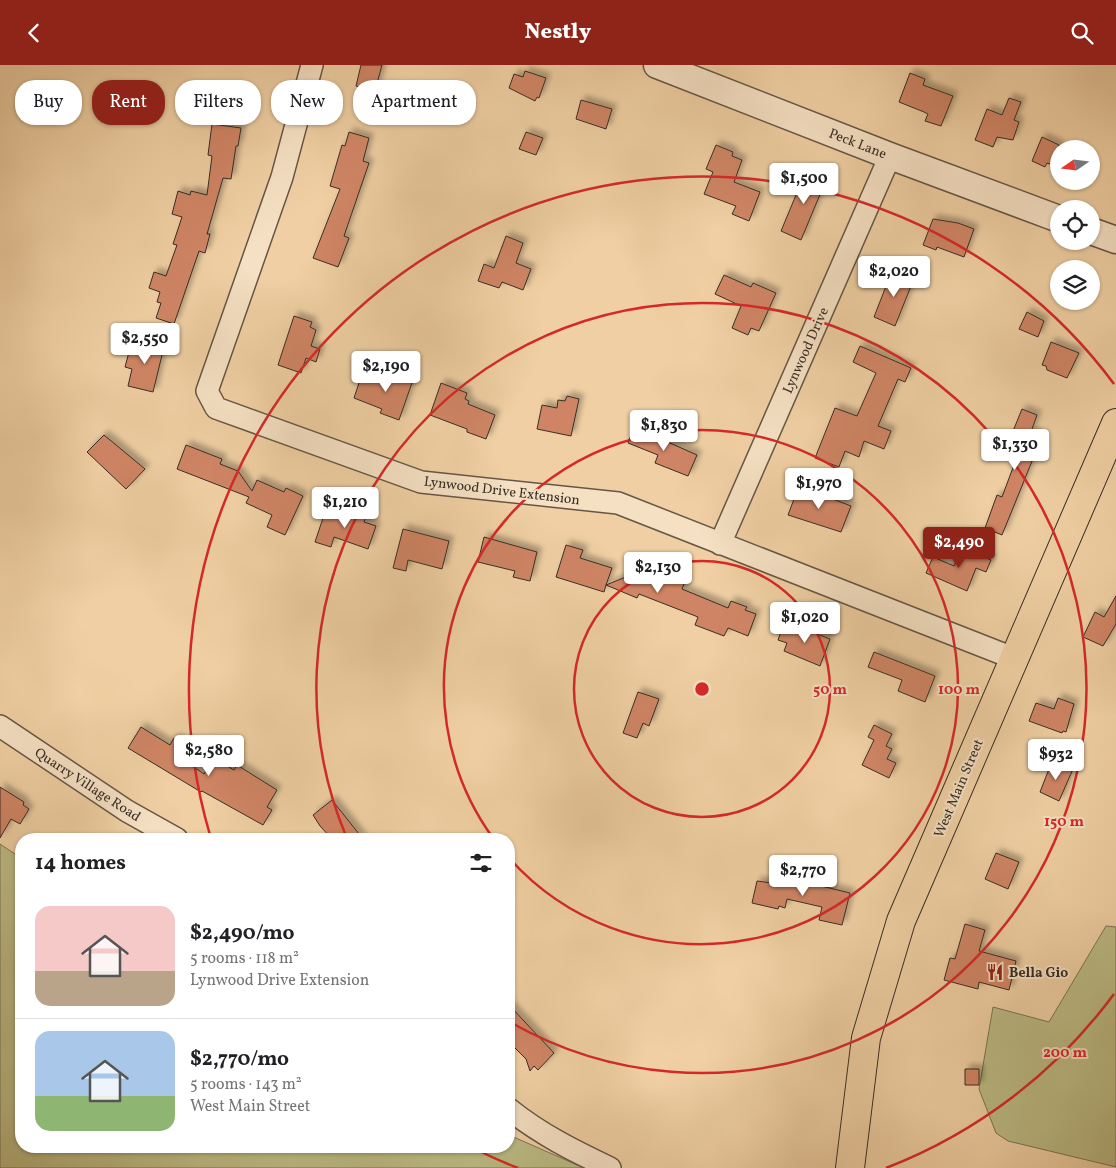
<!DOCTYPE html>
<meta charset="utf-8">
<style>
body{margin:0;font-family:Vollkorn,serif;background:#f2f2f2;color:#202124;height:100vh;display:flex;flex-direction:column;font-size:19px;white-space:nowrap}
*{box-sizing:border-box;margin:0}
p{font-size:16px;color:#757577}
.icon{flex:none;width:28px;height:28px;fill:none;stroke:currentColor;stroke-width:2;stroke-linecap:round;stroke-linejoin:round}
.map{position:relative;flex:1;overflow:hidden}
.drawer{position:absolute;left:15px;top:768px;width:500px;height:320px;display:flex;flex-direction:column;background:#fff;border-radius:20px;box-shadow:0 1px 4px #0004}
.drawer>*{flex:none}
.guide{position:absolute;left:15px;top:15px;width:500px;height:45px;display:flex;gap:10px}
.needle{width:32px;rotate:256deg}
.buttons{position:absolute;left:1050px;top:75px;display:grid;gap:10px}
.buttons a{display:grid;place-items:center;width:50px;height:50px;border-radius:50%;background:#fff;box-shadow:0 1px 4px #0004;font-size:25px}
.price{position:absolute;translate:-50% -42px;padding:0 11px;border-radius:5px;background:#fff;color:#222;font-size:16px;line-height:32px;filter:drop-shadow(0 1px 2px #0008)}
.price::after{content:'';position:absolute;left:50%;top:30px;width:15px;height:11px;margin-left:-8px;background:inherit;clip-path:polygon(0 0,100% 0,50% 100%)}
.price.selected{background:#8f2418;color:#fff}
ul{padding:0;list-style:none}
li{display:flex;align-items:center;gap:15px;height:125px;padding:0 20px}
li+li{border-top:1px solid #e0e0e0}
li span{display:grid;place-items:center;flex:none;width:140px;height:100px;border-radius:15px;color:#555}
li>.icon{margin-inline-start:auto}
span .icon{width:60px;height:60px;fill:#fffc;stroke-width:1}
li b{font-size:21px}
h2{display:flex;justify-content:space-between;align-items:center;height:60px;padding:0 20px;font-size:21px}
.chip{padding:0 18px;border-radius:20px;background:#fff;box-shadow:0 1px 4px #0004;font-size:18px;line-height:45px}
.chip.selected{background:#8f2418;color:#fff}
header{display:flex;justify-content:space-between;align-items:center;height:65px;padding:0 20px;background:#8f2418;color:#fff;font-size:22px;font-weight:800}
.map>svg:first-child{display:block}
</style>
<header><svg class="icon" aria-label="back" viewBox="0 0 24 24"><path d="M15 5l-7 7 7 7"/></svg>Nestly<svg class="icon" aria-label="search" viewBox="0 0 24 24"><circle cx="10" cy="10" r="6"/><path d="M15 15l6 6"/></svg></header>
<div class="map">
<svg width="1116" height="1103" viewBox="0 0 1116 1103">
<defs>
<filter id="shadow"><feDropShadow dx="4.5" dy="-4.5" stdDeviation="2.5" flood-color="#0004"/></filter>
</defs>
<rect width="100%" height="100%" fill="#efcfa3"/>
<filter id="stains"><feTurbulence type="fractalNoise" baseFrequency=".004" numOctaves="4"/><feColorMatrix values="0 0 0 0 .2 0 0 0 0 .09 0 0 0 0 .02 0 0 0 .5 -.17"/></filter>
<radialGradient id="worn" r=".72"><stop offset=".6" stop-color="#630" stop-opacity="0"/><stop offset="1" stop-color="#630" stop-opacity=".3"/></radialGradient>
<path fill="#bbba84" stroke="#7a7455" d="M 0,779 L 21,793 L 21,1081 L 509,1081 L 509,1070 L 584,1103 L 0,1103 Z
M 1106,861 L 1116,862 L 1116,1102 L 1008,1076 L 996,1068 L 979,1024 L 993,942 L 1049,957 Z"/>
<path fill="#cf8565" stroke="#382e26" filter="url(#shadow)" d="M 361,0 L 382,0 L 375,26 L 356,21 Z
M 525,6 L 546,13 L 539,33 L 537,32 L 535,36 L 509,23 L 514,9 L 523,12 Z
M 910,8 L 925,14 L 923,20 L 953,31 L 941,61 L 925,56 L 928,49 L 924,47 L 899,37 Z
M 1009,33 L 1021,37 L 1014,55 L 1019,57 L 1013,75 L 997,72 L 993,82 L 975,75 L 987,44 L 1002,50 Z
M 581,35 L 612,44 L 606,64 L 576,54 Z
M 212,59 L 241,63 L 238,81 L 236,81 L 231,114 L 223,113 L 207,169 L 210,169 L 205,188 L 199,186 L 174,259 L 156,253 L 161,238 L 157,237 L 160,227 L 149,223 L 154,207 L 166,211 L 177,180 L 173,179 L 182,152 L 172,149 L 178,126 L 190,130 L 191,126 L 207,130 L 212,91 L 208,90 Z
M 349,67 L 369,73 L 363,96 L 369,98 L 344,171 L 349,173 L 338,202 L 313,193 L 340,124 L 330,121 L 342,80 L 345,81 Z
M 526,67 L 543,73 L 536,90 L 519,84 Z
M 1042,72 L 1059,80 L 1059,92 L 1055,101 L 1047,98 L 1045,102 L 1032,96 Z
M 716,80 L 733,87 L 732,91 L 742,95 L 734,117 L 760,127 L 749,156 L 732,149 L 736,141 L 704,129 L 713,107 L 706,104 Z
M 806,106 L 826,115 L 801,175 L 781,166 Z
M 933,154 L 958,158 L 974,164 L 964,192 L 937,182 L 936,185 L 923,180 Z
M 506,171 L 523,178 L 516,198 L 531,204 L 523,225 L 502,217 L 499,223 L 478,216 L 484,199 L 494,203 Z
M 897,204 L 915,211 L 895,261 L 874,252 L 888,216 L 891,218 Z
M 724,210 L 751,222 L 753,218 L 776,228 L 759,266 L 751,263 L 748,270 L 732,263 L 741,241 L 715,229 Z
M 1027,247 L 1044,256 L 1038,272 L 1019,264 Z
M 294,251 L 312,257 L 310,262 L 316,265 L 311,281 L 320,284 L 316,297 L 306,293 L 301,308 L 278,300 Z
M 146,269 L 159,272 L 155,288 L 162,290 L 153,327 L 128,321 L 132,304 L 125,302 L 129,287 L 136,289 L 137,284 L 142,285 Z
M 1051,277 L 1079,288 L 1067,313 L 1047,305 L 1046,301 L 1042,300 Z
M 860,281 L 911,303 L 905,317 L 898,314 L 878,361 L 891,366 L 884,384 L 864,376 L 859,392 L 845,386 L 839,402 L 815,393 L 835,343 L 857,351 L 876,308 L 853,297 Z
M 394,305 L 414,312 L 399,355 L 380,348 L 382,344 L 354,333 L 362,309 L 389,319 Z
M 441,318 L 467,328 L 465,334 L 469,336 L 468,339 L 495,350 L 486,374 L 467,367 L 467,364 L 430,350 Z
M 567,331 L 579,334 L 571,371 L 537,364 L 542,340 L 557,343 L 558,335 L 565,336 Z
M 1022,344 L 1037,350 L 1031,367 L 1039,370 L 1034,382 L 1037,384 L 1002,470 L 985,463 L 997,430 L 1002,432 L 1017,392 L 1010,390 L 1014,378 L 1009,376 Z
M 634,362 L 697,390 L 688,411 L 655,398 L 658,390 L 628,378 Z
M 104,370 L 145,404 L 126,424 L 87,387 Z
M 186,380 L 222,394 L 220,399 L 238,406 L 252,426 L 257,415 L 284,427 L 286,423 L 303,431 L 285,470 L 267,462 L 272,450 L 246,438 L 249,432 L 177,404 Z
M 799,421 L 851,441 L 841,467 L 788,450 Z
M 326,444 L 342,450 L 343,444 L 366,452 L 364,457 L 376,461 L 368,484 L 334,472 L 331,482 L 315,477 Z
M 403,464 L 449,476 L 442,504 L 408,495 L 406,506 L 393,503 Z
M 484,472 L 537,487 L 530,516 L 513,512 L 515,506 L 478,497 Z
M 566,480 L 583,485 L 580,493 L 612,503 L 606,520 L 631,510 L 650,517 L 654,508 L 661,510 L 662,508 L 679,514 L 684,519 L 682,524 L 728,543 L 731,536 L 747,542 L 745,545 L 756,549 L 748,571 L 728,563 L 724,571 L 695,560 L 698,552 L 639,529 L 637,533 L 606,520 L 604,527 L 556,512 Z
M 965,484 L 991,495 L 986,507 L 976,503 L 967,526 L 926,508 L 933,492 L 954,501 L 959,490 L 962,491 Z
M 1116,531 L 1116,559 L 1103,581 L 1083,572 L 1095,547 L 1104,552 Z
M 794,560 L 830,574 L 820,601 L 784,586 L 787,578 L 778,575 L 783,561 L 792,564 Z
M 874,587 L 935,611 L 925,637 L 898,626 L 902,615 L 868,602 Z
M 638,627 L 659,634 L 649,661 L 643,658 L 637,673 L 623,668 Z
M 1058,633 L 1074,639 L 1066,667 L 1063,666 L 1062,668 L 1029,656 L 1036,638 L 1054,644 Z
M 874,660 L 892,669 L 886,681 L 892,684 L 887,694 L 896,698 L 889,713 L 862,700 L 874,675 L 868,672 Z
M 141,662 L 170,680 L 174,673 L 188,682 L 181,693 L 204,709 L 214,693 L 234,705 L 237,700 L 277,725 L 267,742 L 272,745 L 263,760 L 202,726 L 201,727 L 128,683 Z
M 1051,699 L 1059,703 L 1061,699 L 1073,704 L 1059,736 L 1040,727 Z
M 0,722 L 24,737 L 23,740 L 29,744 L 20,759 L 11,754 L 0,773 Z
M 332,735 L 363,774 L 332,774 L 320,761 L 313,750 Z
M 996,788 L 1019,797 L 1008,824 L 985,814 Z
M 782,807 L 806,813 L 805,817 L 850,828 L 842,860 L 819,855 L 822,842 L 787,834 L 785,843 L 779,841 L 778,844 L 752,838 L 757,816 L 779,819 Z
M 965,859 L 985,865 L 979,886 L 1016,896 L 1009,925 L 979,917 L 978,924 L 944,915 L 950,893 L 955,894 Z
M 509,940 L 554,988 L 538,1005 L 534,1001 L 530,1006 L 526,994 L 509,977 Z
M 965,1004 L 979,1004 L 979,1020 L 965,1020 Z"/>
<g fill="none" stroke-linecap="round" stroke-linejoin="round">
<g stroke="#665645" stroke-width="24">
<path id="minor" d="M 312,0 L 282,112 L 207,326 L 216,343 L 421,417 L 618,438 L 1013,593
M 720,479 L 890,91
M 0,661 L 127,746 L 177,774
M 509,1044 C 540,1069 574,1086 610,1103"/>
</g>
<g stroke="#665645" stroke-width="29">
<path id="tertiary" d="M 657,0 L 890,91 L 1059,154
M 1091,166 L 1116,175"/>
</g>
<g stroke="#382e26" stroke-width="30">
<path id="primary" d="M 850,1103 L 866,973 L 901,856 L 1116,358"/>
</g>
<use href="#minor" stroke="#f5e0c3" stroke-width="21"/>
<use href="#tertiary" stroke="#f5e0c3" stroke-width="26"/>
<use href="#primary" stroke="#efcfa3" stroke-width="28"/>
</g>
<g fill="none" stroke="#d62828" stroke-width="2.5">
<circle cx="702" cy="624" r="128"/>
<path d="M493 773A257 257 0 1 1 510 794"/>
<path d="M346 771A385 385 0 1 1 510 957"/>
<path d="M1114 929A513 513 0 0 1 886 1103M518 1103A513 513 0 0 1 473 1083M210 770A513 513 0 0 1 1114 319"/>
</g>
<defs>
<g id="restaurant-bare" transform="scale(1.35)"><path d="M-5-6h1v4h1v-4h1v4h1v-4h1v5L-1.5 .5V6h-2V.5L-5-1ZM5-6V6H3V1.5H1.5Q1.5-4 5-6Z" fill="#8f2418" stroke="#f5e0c3" stroke-width="2.5" paint-order="stroke"/></g>
</defs>
<g fill-rule="evenodd">
<use href="#restaurant-bare" x="995" y="907"/>
</g>
<g text-anchor="middle" stroke-width="4" stroke-linejoin="round" paint-order="stroke">
<g font-size="14" fill="#382e26" stroke="#f5e0c3">
<text transform="translate(858 78) rotate(21)" y="5">Peck Lane</text>
<text transform="translate(805 285) rotate(-66)" y="5">Lynwood Drive</text>
<text transform="translate(502 425) rotate(7)" y="5">Lynwood Drive Extension</text>
<text transform="translate(88 719) rotate(33)" y="5">Quarry Village Road</text>
<text transform="translate(958 723) rotate(-67)" y="5">West Main Street</text>
</g>
<g font-size="14" font-weight="bold" fill="#382e26" stroke="#f5e0c3" text-anchor="start">
<text x="1009" y="912">Bella Gio</text>
</g>
</g>
<circle cx="702" cy="624" r="8" fill="#d62828" stroke="#f5e0c3" stroke-width="2.5"/>
<g font-size="15" text-anchor="middle" font-weight="bold" fill="#d62828" stroke="#f5e0c3" stroke-width="4" stroke-linejoin="round" paint-order="stroke">
<text x="830" y="629">50 m</text>
<text x="959" y="629">100 m</text>
<text x="1064" y="761">150 m</text>
<text x="1065" y="992">200 m</text>
</g>
<rect width="100%" height="100%" filter="url(#stains)"/>
<rect width="100%" height="100%" fill="url(#worn)"/>
</svg>
<div class="buttons">
<a><svg class="needle" viewBox="-14 -14 28 28"><path d="M0-13l5 13h-10z" fill="#e53935"/><path d="M0 13l5-13h-10z" fill="#757577"/></svg></a>
<a><svg class="icon" aria-label="locate" viewBox="0 0 24 24"><circle cx="12" cy="12" r="6"/><path d="M12 2v4M12 18v4M2 12h4M18 12h4"/></svg></a>
<a><svg class="icon" aria-label="layers" viewBox="0 0 24 24"><path d="M12 4l9 5-9 5-9-5zM3 14l9 5 9-5"/></svg></a>
</div>
<b class="price" style="left:804px;top:140px">$1,500</b>
<b class="price" style="left:894px;top:233px">$2,020</b>
<b class="price" style="left:145px;top:300px">$2,550</b>
<b class="price" style="left:386px;top:328px">$2,190</b>
<b class="price" style="left:664px;top:387px">$1,830</b>
<b class="price" style="left:1015px;top:406px">$1,330</b>
<b class="price" style="left:819px;top:445px">$1,970</b>
<b class="price" style="left:345px;top:464px">$1,210</b>
<b class="price selected" style="left:959px;top:504px">$2,490</b>
<b class="price" style="left:658px;top:529px">$2,130</b>
<b class="price" style="left:805px;top:579px">$1,020</b>
<b class="price" style="left:209px;top:712px">$2,580</b>
<b class="price" style="left:1056px;top:716px">$932</b>
<b class="price" style="left:803px;top:832px">$2,770</b>
<div class="guide">
<a class="chip">Buy</a>
<a class="chip selected">Rent</a>
<a class="chip">Filters</a>
<a class="chip">New</a>
<a class="chip">Apartment</a>
</div>
<section class="drawer">
<h2>14 homes<svg class="icon" aria-label="filters" viewBox="0 0 24 24"><path d="M4 7h16M4 17h16"/><circle cx="9" cy="7" r="2"/><circle cx="15" cy="17" r="2"/></svg></h2>
<ul>
<li><span style="background:linear-gradient(#f6c9c9 65%,#b9a48a 0)"><svg class="icon" aria-label="home" viewBox="0 0 24 24"><path d="M3 11l9-7 9 7M6 9v11h12V9"/></svg></span><div><b>$2,490/mo</b><p>5 rooms · 118 m²</p><p>Lynwood Drive Extension</p></div></li>
<li><span style="background:linear-gradient(#a9c7e8 65%,#8fb573 0)"><svg class="icon" aria-label="home" viewBox="0 0 24 24"><path d="M3 11l9-7 9 7M6 9v11h12V9"/></svg></span><div><b>$2,770/mo</b><p>5 rooms · 143 m²</p><p>West Main Street</p></div></li>
</ul>
</section>
</div>
